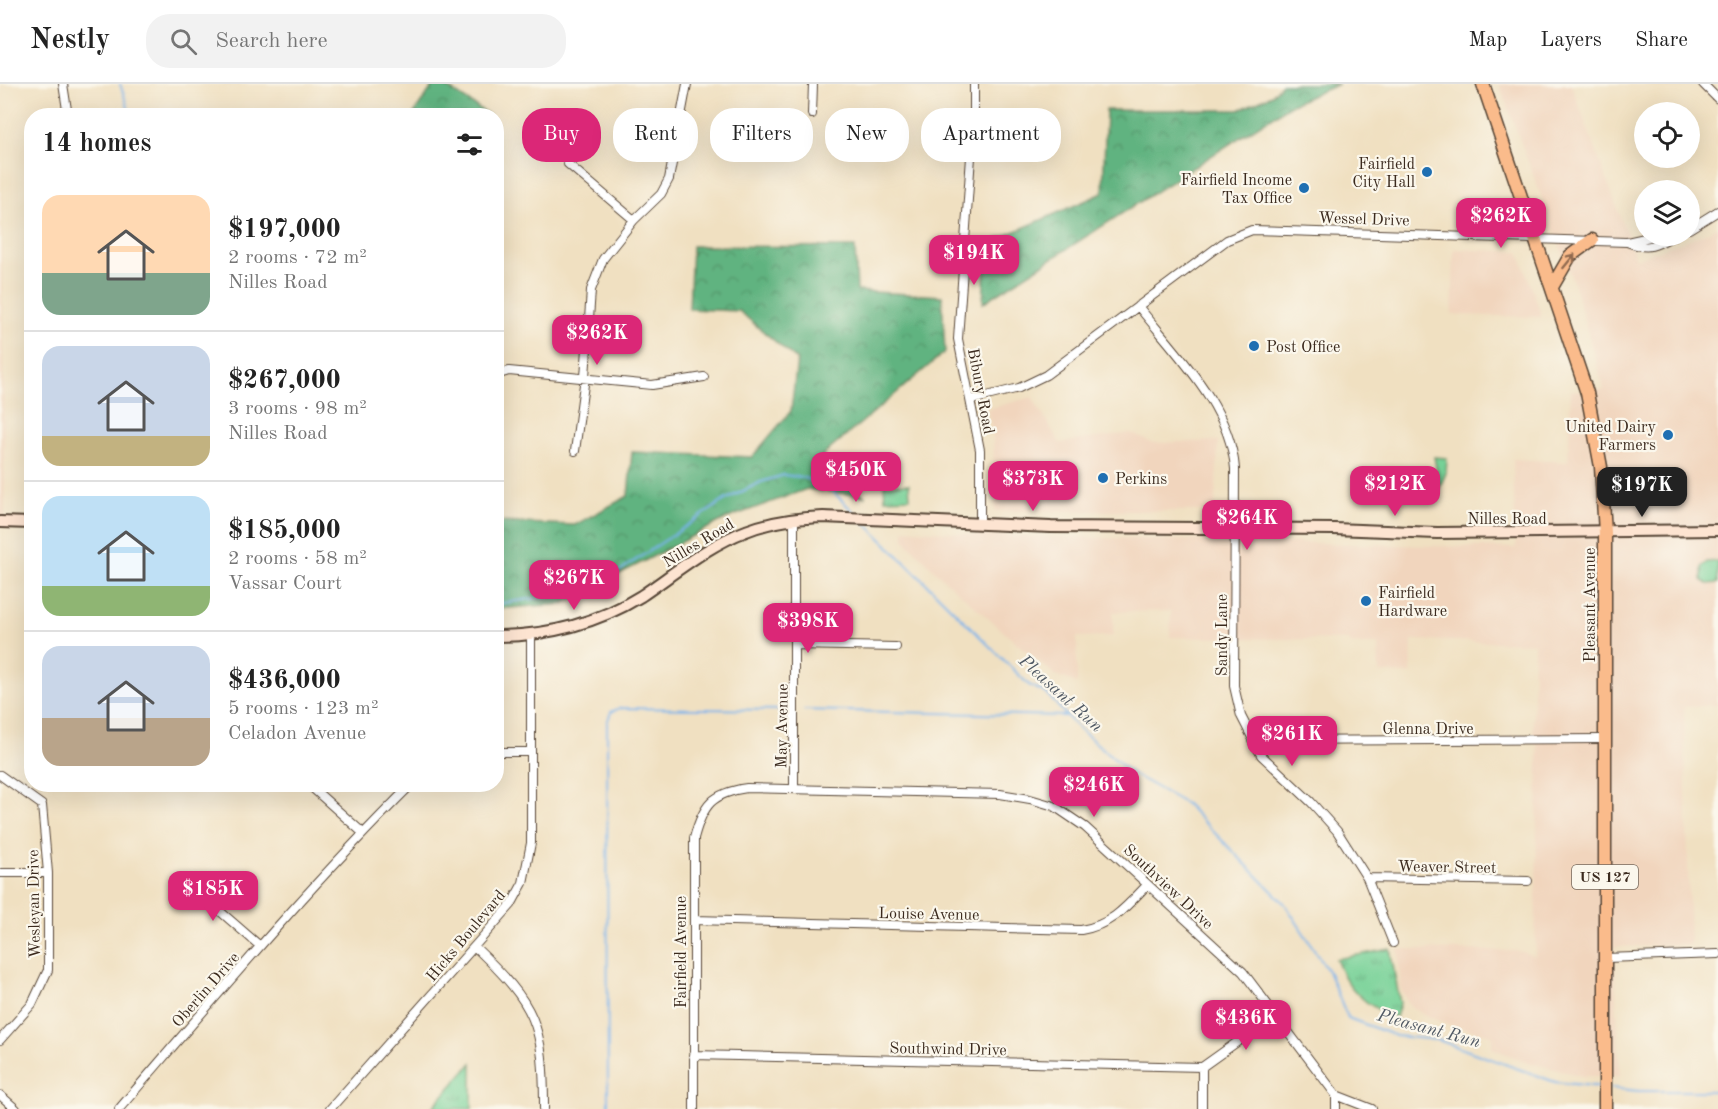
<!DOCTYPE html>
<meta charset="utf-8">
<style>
body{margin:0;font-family:"Old Standard TT",serif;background:#f2f2f2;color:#222;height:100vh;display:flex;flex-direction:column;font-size:22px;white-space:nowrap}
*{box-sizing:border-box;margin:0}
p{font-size:20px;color:#767676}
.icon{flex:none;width:33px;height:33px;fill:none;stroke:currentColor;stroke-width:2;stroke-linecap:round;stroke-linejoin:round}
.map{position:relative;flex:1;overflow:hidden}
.panel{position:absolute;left:24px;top:24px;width:480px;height:684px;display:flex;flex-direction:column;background:#fff;border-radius:24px;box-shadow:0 6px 24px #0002}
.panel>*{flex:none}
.banner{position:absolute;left:522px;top:24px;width:570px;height:54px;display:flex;gap:12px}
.tools{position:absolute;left:1634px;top:18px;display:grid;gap:12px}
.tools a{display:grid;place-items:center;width:66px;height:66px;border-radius:50%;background:#fff;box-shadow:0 6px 24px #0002;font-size:30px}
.price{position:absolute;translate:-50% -51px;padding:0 14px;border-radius:12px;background:#db2777;color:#fff;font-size:20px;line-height:39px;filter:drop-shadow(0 2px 3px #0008)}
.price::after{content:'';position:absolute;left:50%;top:36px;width:18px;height:14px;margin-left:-9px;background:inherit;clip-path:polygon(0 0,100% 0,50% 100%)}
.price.selected{background:#222;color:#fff}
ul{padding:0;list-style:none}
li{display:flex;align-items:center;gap:18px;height:150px;padding:0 18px}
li+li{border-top:2px solid #e0e0e0}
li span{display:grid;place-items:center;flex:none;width:168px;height:120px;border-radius:18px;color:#555}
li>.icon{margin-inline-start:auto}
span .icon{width:72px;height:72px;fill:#fffc;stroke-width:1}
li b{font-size:26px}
h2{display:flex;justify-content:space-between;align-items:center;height:72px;padding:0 18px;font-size:26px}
.pill{padding:0 21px;border-radius:24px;background:#fff;box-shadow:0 6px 24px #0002;font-size:21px;line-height:54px}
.pill.selected{background:#db2777;color:#fff}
header{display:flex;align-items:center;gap:36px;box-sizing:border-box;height:84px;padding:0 30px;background:#fff;border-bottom:2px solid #e0e0e0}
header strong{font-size:28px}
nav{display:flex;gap:33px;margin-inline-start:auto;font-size:21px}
.search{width:420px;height:54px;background:#f2f2f2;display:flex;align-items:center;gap:15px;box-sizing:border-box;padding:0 21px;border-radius:24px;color:#767676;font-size:22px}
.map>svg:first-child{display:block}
</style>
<header>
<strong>Nestly</strong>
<div class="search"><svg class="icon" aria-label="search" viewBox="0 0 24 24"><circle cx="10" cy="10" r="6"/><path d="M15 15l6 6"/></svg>Search here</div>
<nav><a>Map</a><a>Layers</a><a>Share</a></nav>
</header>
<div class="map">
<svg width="1718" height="1025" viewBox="0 0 1718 1025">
<defs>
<pattern id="grass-tufts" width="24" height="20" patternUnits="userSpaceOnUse" patternTransform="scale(1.5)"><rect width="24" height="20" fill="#77d197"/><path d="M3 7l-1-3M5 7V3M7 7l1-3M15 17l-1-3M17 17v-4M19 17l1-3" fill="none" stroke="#63aa7b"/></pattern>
<pattern id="forest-crowns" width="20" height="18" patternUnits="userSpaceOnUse" patternTransform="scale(1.5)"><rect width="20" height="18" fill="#61b380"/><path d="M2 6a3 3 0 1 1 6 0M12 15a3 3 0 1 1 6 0" fill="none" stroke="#519268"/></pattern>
</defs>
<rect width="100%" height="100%" fill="#fbf7ec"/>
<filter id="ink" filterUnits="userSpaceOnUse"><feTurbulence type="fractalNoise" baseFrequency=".0167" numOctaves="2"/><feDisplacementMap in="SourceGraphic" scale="12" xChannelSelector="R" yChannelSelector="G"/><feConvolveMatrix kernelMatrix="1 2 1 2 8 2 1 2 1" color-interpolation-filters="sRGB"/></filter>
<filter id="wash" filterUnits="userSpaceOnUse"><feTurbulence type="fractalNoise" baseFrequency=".008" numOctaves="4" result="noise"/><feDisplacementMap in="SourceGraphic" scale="24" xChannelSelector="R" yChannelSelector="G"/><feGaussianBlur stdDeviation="1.35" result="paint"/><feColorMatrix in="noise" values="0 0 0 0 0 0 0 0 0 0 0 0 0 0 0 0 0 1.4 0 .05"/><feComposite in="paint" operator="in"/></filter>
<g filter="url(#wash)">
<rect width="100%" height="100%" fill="#f0e0c1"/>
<path fill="#f1d5bd" d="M 1499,0 L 1571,0 L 1636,175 L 1709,148 L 1718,141 L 1718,621 L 1684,623 L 1690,860 L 1614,863 L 1620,992 L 1582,992 L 1524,977 L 1492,964 L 1492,951 L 1450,941 L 1422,930 L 1409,920 L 1401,906 L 1398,865 L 1520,867 L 1535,872 L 1538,663 L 1533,650 L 1534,559 L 1412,556 L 1411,590 L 1379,589 L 1378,560 L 1350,560 L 1350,556 L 1170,553 L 1171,527 L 1113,528 L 1113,552 L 1077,553 L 1077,599 L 1055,591 L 1006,550 L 937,489 L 904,455 L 904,445 L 983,451 L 1516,464 L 1513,375 L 1568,378 L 1571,307 L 1604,305 L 1573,197 Z
M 0,61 L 3,262 L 5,439 L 0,438 Z
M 1454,165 L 1519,168 L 1542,233 L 1452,231 Z
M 1032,313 L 1060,359 L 1131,349 L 1152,359 L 1218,357 L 1215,427 L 995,427 L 993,350 L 987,325 Z"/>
<path fill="url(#grass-tufts)" stroke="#597e5a" stroke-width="1.5" d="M 1434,373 L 1447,374 L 1446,389 L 1438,407 L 1439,399 Z
M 909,400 L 910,414 L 885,415 L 884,401 Z
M 1718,477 L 1718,499 L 1708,500 L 1702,496 L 1702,483 L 1707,478 Z
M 1390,865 L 1400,919 L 1396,933 C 1366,923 1347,905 1336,875 Z
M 472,979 L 472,1025 L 431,1025 Z"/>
<path fill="url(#forest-crowns)" stroke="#4e6e4f" stroke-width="1.5" d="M 434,0 L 442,0 L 489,31 L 413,31 Z
M 1282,0 L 1339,0 L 1292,20 L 983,219 L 986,160 L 1103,109 L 1106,26 L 1239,26 L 1272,11 Z
M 692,162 L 855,163 L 857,207 L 942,212 L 945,268 L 822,372 L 864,412 L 807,405 L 725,435 L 562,520 L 497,525 L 497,438 L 575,441 L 628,412 L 632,368 L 752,373 L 791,327 L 797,276 L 739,227 L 689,225 Z"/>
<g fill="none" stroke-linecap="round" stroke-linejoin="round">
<path stroke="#7ab3ea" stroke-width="2" d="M 120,0 L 131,32
M 864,438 L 1029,601 L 1046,609 L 1076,642 L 1131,689 L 1186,720 L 1285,820 L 1328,887 L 1348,934 L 1396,952 L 1438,956 L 1555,998 L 1602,1003
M 496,520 L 579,508 L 615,490 L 725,416 L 761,398 L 784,391 L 805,394 L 831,406 L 856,430
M 804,626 L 1065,632
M 1610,1004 L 1639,1007 L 1718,1007
M 608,1025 L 607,639 L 611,628 L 620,624 L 785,626"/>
</g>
</g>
<g filter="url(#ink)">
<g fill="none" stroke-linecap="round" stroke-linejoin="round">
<g stroke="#564536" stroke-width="10">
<path id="street" d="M 63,0 L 68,32
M 974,0 L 974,31 L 958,255 L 980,366 L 980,440
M 1703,0 L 1718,15
M 812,30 L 813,0
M 568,80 L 634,136
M 1689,145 L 1718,127
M 1627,158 L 1654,152
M 1138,222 C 1176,270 1230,321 1235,385 L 1234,602 L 1241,632 L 1261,671 L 1311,718 L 1337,747 L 1367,794 L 1393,859
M 496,291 L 509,287 L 652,301 L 704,293
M 971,316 L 1019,304 L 1046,291 L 1227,156 L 1252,146 L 1627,158 C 1651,167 1654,161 1674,152
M 575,367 L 585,293 L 591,206 L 603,175 L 634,136 L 661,110 L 669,95 L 687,0
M 796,561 L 896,563
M 1252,657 L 1605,655
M 496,668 L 531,668
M 0,691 L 42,721 L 48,789 L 48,886 L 32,920 L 0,956
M 308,700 L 363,749
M 794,705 L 794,435
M 0,789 L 48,789
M 1367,794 L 1528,797
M 183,795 L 260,862
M 694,836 L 1081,846 C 1112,841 1127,822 1147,801
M 475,863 C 536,921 544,940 544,1025
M 1606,874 L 1718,870
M 693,971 L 1202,983
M 1202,983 L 1275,931
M 0,1011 L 16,1025
M 119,1025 C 214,915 308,803 412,700
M 330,1025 L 511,821 L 523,799 L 531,759 L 531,550
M 694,1025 L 694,754 C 703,721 712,709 747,704 L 1000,710 L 1030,715 L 1054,722 L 1085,743 L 1243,888 L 1336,1011 L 1372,1025
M 1202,1025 L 1202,983
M 1336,1025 L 1336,1011"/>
</g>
<g stroke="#564536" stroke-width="14">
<path id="secondary" d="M 0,438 L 32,439
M 496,552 C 547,552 598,539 641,512 C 675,489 708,461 746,447 C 771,437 797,434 823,433 L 1051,443 L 1334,445 L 1437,449 L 1718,446"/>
</g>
<g stroke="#564536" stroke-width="15">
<path id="primary" d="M 1483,0 L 1587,309 L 1601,383 L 1605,449 L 1605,1025
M 1552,203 L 1570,172 L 1592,156"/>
</g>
<use href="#street" stroke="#fff" stroke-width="8"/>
<use href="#secondary" stroke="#fde4d1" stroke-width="10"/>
<use href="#primary" stroke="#fabb8b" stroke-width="12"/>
</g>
<defs><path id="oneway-shaft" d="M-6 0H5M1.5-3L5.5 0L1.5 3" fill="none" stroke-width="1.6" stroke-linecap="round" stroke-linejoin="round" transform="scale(1.5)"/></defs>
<use stroke="#916b4f" href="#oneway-shaft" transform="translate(1569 177) rotate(-51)"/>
</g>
<g fill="#1f6fb2" stroke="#fbf7ec" stroke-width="2">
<circle cx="1427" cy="88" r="6"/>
<circle cx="1304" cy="104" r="6"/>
<circle cx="1254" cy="262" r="6"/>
<circle cx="1668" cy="351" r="6"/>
<circle cx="1103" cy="394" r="6"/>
<circle cx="1366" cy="517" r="6"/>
</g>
<g text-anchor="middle" stroke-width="4.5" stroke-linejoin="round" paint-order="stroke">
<rect fill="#fbf7ec" stroke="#75685c" stroke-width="1.5" x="1572" y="781" width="66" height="24" rx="4.5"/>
<g font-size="15" font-weight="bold" fill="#3b2a1e">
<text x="1605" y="798">US 127</text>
</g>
<g font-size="16" fill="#3b2a1e" stroke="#fbf7ec" text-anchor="end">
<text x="1415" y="85">Fairfield<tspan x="1415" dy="18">City Hall</tspan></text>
<text x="1292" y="101">Fairfield Income<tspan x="1292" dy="18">Tax Office</tspan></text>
<text x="1266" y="268" text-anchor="start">Post Office</text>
<text x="1656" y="348">United Dairy<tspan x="1656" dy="18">Farmers</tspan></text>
<text x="1115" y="400" text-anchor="start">Perkins</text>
<text x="1378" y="514" text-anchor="start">Fairfield<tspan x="1378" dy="18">Hardware</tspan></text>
</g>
<g font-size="16" fill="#3b2a1e" stroke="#fbf7ec">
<text transform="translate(1364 134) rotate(2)" y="6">Wessel Drive</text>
<text transform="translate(982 307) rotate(79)" y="6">Bibury Road</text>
<text x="1507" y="440">Nilles Road</text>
<text transform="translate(698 458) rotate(-31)" y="6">Nilles Road</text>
<text transform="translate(1589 521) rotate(-90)" y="6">Pleasant Avenue</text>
<text transform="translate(1221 551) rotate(-90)" y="6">Sandy Lane</text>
<text transform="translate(781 642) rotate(-89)" y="6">May Avenue</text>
<text x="1428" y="650">Glenna Drive</text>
<text transform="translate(1447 782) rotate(1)" y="6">Weaver Street</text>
<text transform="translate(1169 802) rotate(43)" y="6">Southview Drive</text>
<text transform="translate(33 820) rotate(-91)" y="6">Wesleyan Drive</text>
<text transform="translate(929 829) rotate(1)" y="6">Louise Avenue</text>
<text transform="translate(465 851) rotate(-50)" y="6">Hicks Boulevard</text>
<text transform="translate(680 868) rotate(-90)" y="6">Fairfield Avenue</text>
<text transform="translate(205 905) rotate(-49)" y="6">Oberlin Drive</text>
<text transform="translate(948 964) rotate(1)" y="6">Southwind Drive</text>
</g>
<g font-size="18" font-style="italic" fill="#515a65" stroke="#fbf7ec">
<text transform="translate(1061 609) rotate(42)" y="6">Pleasant Run</text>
<text transform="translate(1429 944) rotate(15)" y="6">Pleasant Run</text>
</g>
</g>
</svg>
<div class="tools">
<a><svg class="icon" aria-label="locate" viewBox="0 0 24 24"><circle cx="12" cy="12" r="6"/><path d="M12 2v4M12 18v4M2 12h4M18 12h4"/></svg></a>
<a><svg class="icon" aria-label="layers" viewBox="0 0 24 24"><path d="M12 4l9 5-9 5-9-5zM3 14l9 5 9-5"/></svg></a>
</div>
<b class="price" style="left:1501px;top:165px">$262K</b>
<b class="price" style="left:974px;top:202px">$194K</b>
<b class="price" style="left:597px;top:282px">$262K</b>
<b class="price" style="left:856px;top:419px">$450K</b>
<b class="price" style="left:1033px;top:428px">$373K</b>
<b class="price" style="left:1395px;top:433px">$212K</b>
<b class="price selected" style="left:1642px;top:434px">$197K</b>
<b class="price" style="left:1247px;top:467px">$264K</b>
<b class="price" style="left:574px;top:527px">$267K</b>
<b class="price" style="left:808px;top:570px">$398K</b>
<b class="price" style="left:1292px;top:683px">$261K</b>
<b class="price" style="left:1094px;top:734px">$246K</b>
<b class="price" style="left:213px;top:838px">$185K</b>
<b class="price" style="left:1246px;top:967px">$436K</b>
<div class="banner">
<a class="pill selected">Buy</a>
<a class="pill">Rent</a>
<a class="pill">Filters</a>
<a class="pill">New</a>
<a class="pill">Apartment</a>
</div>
<section class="panel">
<h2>14 homes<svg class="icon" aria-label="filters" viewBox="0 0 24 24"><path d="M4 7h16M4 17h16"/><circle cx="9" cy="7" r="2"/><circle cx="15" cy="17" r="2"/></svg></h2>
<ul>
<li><span style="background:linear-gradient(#ffd9b3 65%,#7fa58c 0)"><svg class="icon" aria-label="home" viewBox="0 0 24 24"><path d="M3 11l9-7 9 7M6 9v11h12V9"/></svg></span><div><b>$197,000</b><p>2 rooms · 72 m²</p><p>Nilles Road</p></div></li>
<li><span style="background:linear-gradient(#c9d6e8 75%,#c2b280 0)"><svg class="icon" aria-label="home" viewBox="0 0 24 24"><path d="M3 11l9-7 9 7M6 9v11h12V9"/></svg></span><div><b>$267,000</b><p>3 rooms · 98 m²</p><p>Nilles Road</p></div></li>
<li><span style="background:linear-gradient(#bfe0f5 75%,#8fb573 0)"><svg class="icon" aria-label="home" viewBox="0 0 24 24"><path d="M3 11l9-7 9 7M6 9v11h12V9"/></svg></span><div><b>$185,000</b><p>2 rooms · 58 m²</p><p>Vassar Court</p></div></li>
<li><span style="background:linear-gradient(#c9d6e8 60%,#b9a48a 0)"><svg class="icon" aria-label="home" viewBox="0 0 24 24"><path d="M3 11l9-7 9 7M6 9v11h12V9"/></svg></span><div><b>$436,000</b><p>5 rooms · 123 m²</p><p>Celadon Avenue</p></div></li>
</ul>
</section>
</div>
